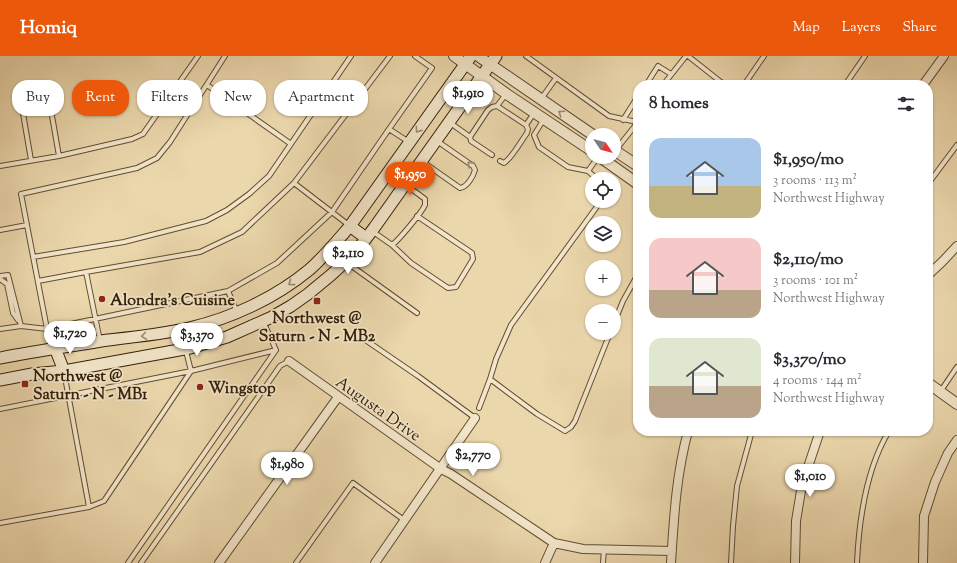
<!DOCTYPE html>
<meta charset="utf-8">
<style>
body{margin:0;font-family:"Sorts Mill Goudy",serif;background:#f7f7f7;color:#2b2b33;height:100vh;display:flex;flex-direction:column;font-size:15px;white-space:nowrap}
*{box-sizing:border-box;margin:0}
p{font-size:13px;color:#7c7c81}
.icon{flex:none;width:22px;height:22px;fill:none;stroke:currentColor;stroke-width:2;stroke-linecap:round;stroke-linejoin:round}
.map{position:relative;flex:1;overflow:hidden}
.drawer{position:absolute;left:633px;top:24px;width:300px;height:356px;display:flex;flex-direction:column;background:#fff;border-radius:16px;box-shadow:0 1px 3px #0004}
.drawer>*{flex:none}
.hud{position:absolute;left:12px;top:24px;width:380px;height:36px;display:flex;gap:8px}
.needle{width:26px;rotate:125deg}
.buttons{position:absolute;left:585px;top:72px;display:grid;gap:8px}
.buttons a{display:grid;place-items:center;width:36px;height:36px;border-radius:50%;background:#fff;box-shadow:0 1px 3px #0004;font-size:20px}
.price{position:absolute;translate:-50% -34px;padding:0 9px;border-radius:14px;background:#fff;color:#222;font-size:13px;line-height:26px;filter:drop-shadow(0 1px 2px #0008)}
.price::after{content:'';position:absolute;left:50%;top:24px;width:12px;height:9px;margin-left:-6px;background:inherit;clip-path:polygon(0 0,100% 0,50% 100%)}
.price.selected{background:#ea580c;color:#fff}
ul{padding:0;list-style:none}
li{display:flex;align-items:center;gap:12px;height:100px;padding:0 16px}
li span{display:grid;place-items:center;flex:none;width:112px;height:80px;border-radius:12px;color:#555}
li>.icon{margin-inline-start:auto}
span .icon{width:48px;height:48px;fill:#fffc;stroke-width:1}
li b{font-size:17px}
h2{display:flex;justify-content:space-between;align-items:center;height:48px;padding:0 16px;font-size:17px}
.chip{padding:0 14px;border-radius:16px;background:#fff;box-shadow:0 1px 3px #0004;font-size:14px;line-height:36px}
.chip.selected{background:#ea580c;color:#fff}
header{display:flex;align-items:center;gap:24px;box-sizing:border-box;height:56px;padding:0 20px;background:#ea580c;color:#fff}
header strong{font-size:19px}
nav{display:flex;gap:22px;margin-inline-start:auto;font-size:14px}
.map>svg:first-child{display:block}
</style>
<header>
<strong>Homiq</strong>
<nav><a>Map</a><a>Layers</a><a>Share</a></nav>
</header>
<div class="map">
<svg width="957" height="507" viewBox="0 0 957 507">
<rect width="100%" height="100%" fill="#ebd7ac"/>
<filter id="stains"><feTurbulence type="fractalNoise" baseFrequency=".005" numOctaves="4"/><feColorMatrix values="0 0 0 0 .2 0 0 0 0 .09 0 0 0 0 .02 0 0 0 .5 -.17"/></filter>
<radialGradient id="worn" r=".72"><stop offset=".6" stop-color="#630" stop-opacity="0"/><stop offset="1" stop-color="#630" stop-opacity=".3"/></radialGradient>
<g fill="none" stroke-linecap="round" stroke-linejoin="round">
<g stroke="#624d32" stroke-width="6">
<path id="service" d="M 526,0 L 609,60 L 637,66
M 688,0 L 721,26 L 719,29
M 721,26 L 728,29
M 207,29 L 291,88
M 646,29 L 658,10 L 671,18
M 663,29 L 686,0
M 744,29 L 764,0
M 845,29 L 865,0
M 541,43 L 556,22
M 497,50 L 506,38
M 544,63 L 534,79 L 539,91 L 568,111 L 588,115
M 623,64 L 638,40
M 449,66 L 470,81 L 471,85 L 492,99
M 526,69 L 534,57
M 470,81 L 488,54 L 492,51 L 497,50 L 526,69 L 528,73 L 527,77 C 521,85 512,102 504,107 L 500,105
M 409,86 L 389,73 L 432,12 L 415,0
M 615,95 L 638,66
M 31,104 L 20,40 L 48,37 L 59,100
M 423,106 L 460,132 C 467,131 473,121 475,114 L 473,110 L 437,85
M 0,110 L 59,100 L 132,83 L 143,78 L 198,0
M 597,123 L 588,115 L 598,101
M 294,127 L 390,0
M 928,128 L 957,89
M 0,174 L 27,169
M 372,175 L 392,189 C 399,184 422,156 425,149 C 425,148 425,144 425,143 L 406,129
M 392,189 L 411,207 L 448,232 L 456,231 L 473,203 L 472,197 L 417,160
M 33,201 L 124,186 L 206,165 L 227,154 L 249,138 L 269,120 L 351,0
M 346,206 L 417,257
M 0,220 L 8,219 L 21,270
M 0,223 L 7,228 L 13,257 L 18,264
M 38,225 L 86,216
M 228,235 L 237,256
M 263,265 L 276,294
M 614,267 L 623,245 L 638,218
M 0,273 L 21,270 L 47,273 L 228,235 L 277,207 L 332,156 L 389,73
M 364,283 L 418,320 L 475,362
M 100,285 L 86,216 L 200,196 L 242,176 L 294,127 L 350,170
M 54,291 L 49,281 L 47,273 L 21,138 L 137,112 L 157,102 L 170,86 L 225,0
M 490,323 L 537,358 L 565,375 L 571,371 L 575,365 L 610,277
M 940,336 L 957,311
M 479,352 L 490,323 L 496,303 L 511,269 L 601,145
M 0,353 L 191,315 L 276,294 L 128,507
M 89,451 L 104,445 L 191,315 L 186,295
M 0,467 L 89,451 L 64,316
M 141,507 L 280,310 L 289,305
M 296,507 L 353,427 L 404,464
M 603,507 L 604,493
M 731,507 L 733,470 L 737,430 L 752,375
M 857,507 C 859,463 866,413 889,375"/>
</g>
<g stroke="#624d32" stroke-width="10">
<path id="minor" d="M 923,29 L 944,0
M 928,219 L 942,206 L 957,190
M 289,305 L 441,413 L 451,418 L 554,487 L 583,493 L 672,495
M 219,507 L 338,341
M 375,507 L 475,362
M 545,507 L 554,487
M 671,507 C 674,461 676,420 688,375
M 795,507 L 796,465 L 802,429 L 820,375
M 923,507 L 924,460 L 935,426 L 948,397 L 957,384"/>
</g>
<g stroke="#624d32" stroke-width="12">
<path id="tertiary" d="M 454,0 L 508,39 L 592,95
M 478,0 L 593,79
M 614,94 L 638,110
M 600,101 L 638,128
M 928,327 L 957,348"/>
</g>
<g stroke="#341f09" stroke-width="13">
<path id="secondary" d="M 350,170 L 366,182
M 55,292 L 64,315
M 0,302 C 36,295 72,290 108,284 C 135,281 163,278 189,272 C 232,262 275,242 309,214 C 324,201 337,185 350,170 L 471,0
M 0,324 L 32,318 L 64,315 L 190,292 L 227,281 L 272,261 L 291,250 L 308,238 L 331,219 L 355,197 L 374,172 L 496,0"/>
</g>
<use href="#service" stroke="#f2e5c9" stroke-width="4"/>
<use href="#minor" stroke="#f2e5c9" stroke-width="8"/>
<use href="#tertiary" stroke="#f2e5c9" stroke-width="10"/>
<use href="#secondary" stroke="#f2e5c9" stroke-width="11"/>
</g>
<defs><path id="oneway-chevron" d="M-2-3.5L2.5 0L-2 3.5" fill="none" stroke-width="1.6" stroke-linecap="round" stroke-linejoin="round"/></defs>
<g stroke="#9c8c73">
<use href="#oneway-chevron" transform="translate(561 57) rotate(-146)"/>
<use href="#oneway-chevron" transform="translate(418 74) rotate(125)"/>
<use href="#oneway-chevron" transform="translate(470 108) rotate(-140)"/>
<use href="#oneway-chevron" transform="translate(291 227) rotate(144)"/>
<use href="#oneway-chevron" transform="translate(144 280) rotate(172)"/>
</g>
<g fill="#8f2418" stroke="#f2e5c9" stroke-width="1.5">
<circle cx="102" cy="243" r="4"/>
<rect x="313" y="241" width="8" height="8" rx="2"/>
<rect x="21" y="324" width="8" height="8" rx="2"/>
<circle cx="200" cy="331" r="4"/>
</g>
<g text-anchor="middle" stroke-width="3.5" stroke-linejoin="round" paint-order="stroke">
<g font-size="16" font-weight="bold" fill="#341f09" stroke="#f2e5c9" text-anchor="start">
<text x="110" y="249">Alondra’s Cuisine</text>
<text x="317" y="267" text-anchor="middle">Northwest @<tspan x="317" dy="18">Saturn - N - MB2</tspan></text>
<text x="33" y="325">Northwest @<tspan x="33" dy="18">Saturn - N - MB1</tspan></text>
<text x="208" y="337">Wingstop</text>
</g>
<g font-size="16" fill="#341f09" stroke="#f2e5c9">
<text transform="translate(379 352) rotate(35)" y="6">Augusta Drive</text>
</g>
</g>
<rect width="100%" height="100%" filter="url(#stains)"/>
<rect width="100%" height="100%" fill="url(#worn)"/>
</svg>
<div class="buttons">
<a><svg class="needle" viewBox="-14 -14 28 28"><path d="M0-13l5 13h-10z" fill="#e53935"/><path d="M0 13l5-13h-10z" fill="#7c7c81"/></svg></a>
<a><svg class="icon" aria-label="locate" viewBox="0 0 24 24"><circle cx="12" cy="12" r="6"/><path d="M12 2v4M12 18v4M2 12h4M18 12h4"/></svg></a>
<a><svg class="icon" aria-label="layers" viewBox="0 0 24 24"><path d="M12 4l9 5-9 5-9-5zM3 14l9 5 9-5"/></svg></a>
<a>+</a>
<a>−</a>
</div>
<b class="price" style="left:468px;top:59px">$1,910</b>
<b class="price selected" style="left:410px;top:140px">$1,950</b>
<b class="price" style="left:348px;top:219px">$2,110</b>
<b class="price" style="left:70px;top:299px">$1,720</b>
<b class="price" style="left:197px;top:301px">$3,370</b>
<b class="price" style="left:473px;top:421px">$2,770</b>
<b class="price" style="left:287px;top:430px">$1,980</b>
<b class="price" style="left:810px;top:442px">$1,010</b>
<div class="hud">
<a class="chip">Buy</a>
<a class="chip selected">Rent</a>
<a class="chip">Filters</a>
<a class="chip">New</a>
<a class="chip">Apartment</a>
</div>
<section class="drawer">
<h2>8 homes<svg class="icon" aria-label="filters" viewBox="0 0 24 24"><path d="M4 7h16M4 17h16"/><circle cx="9" cy="7" r="2"/><circle cx="15" cy="17" r="2"/></svg></h2>
<ul>
<li><span style="background:linear-gradient(#a9c7e8 60%,#c2b280 0)"><svg class="icon" aria-label="home" viewBox="0 0 24 24"><path d="M3 11l9-7 9 7M6 9v11h12V9"/></svg></span><div><b>$1,950/mo</b><p>3 rooms · 113 m²</p><p>Northwest Highway</p></div></li>
<li><span style="background:linear-gradient(#f6c9c9 65%,#b9a48a 0)"><svg class="icon" aria-label="home" viewBox="0 0 24 24"><path d="M3 11l9-7 9 7M6 9v11h12V9"/></svg></span><div><b>$2,110/mo</b><p>3 rooms · 101 m²</p><p>Northwest Highway</p></div></li>
<li><span style="background:linear-gradient(#dfe7d0 60%,#b9a48a 0)"><svg class="icon" aria-label="home" viewBox="0 0 24 24"><path d="M3 11l9-7 9 7M6 9v11h12V9"/></svg></span><div><b>$3,370/mo</b><p>4 rooms · 144 m²</p><p>Northwest Highway</p></div></li>
</ul>
</section>
</div>
